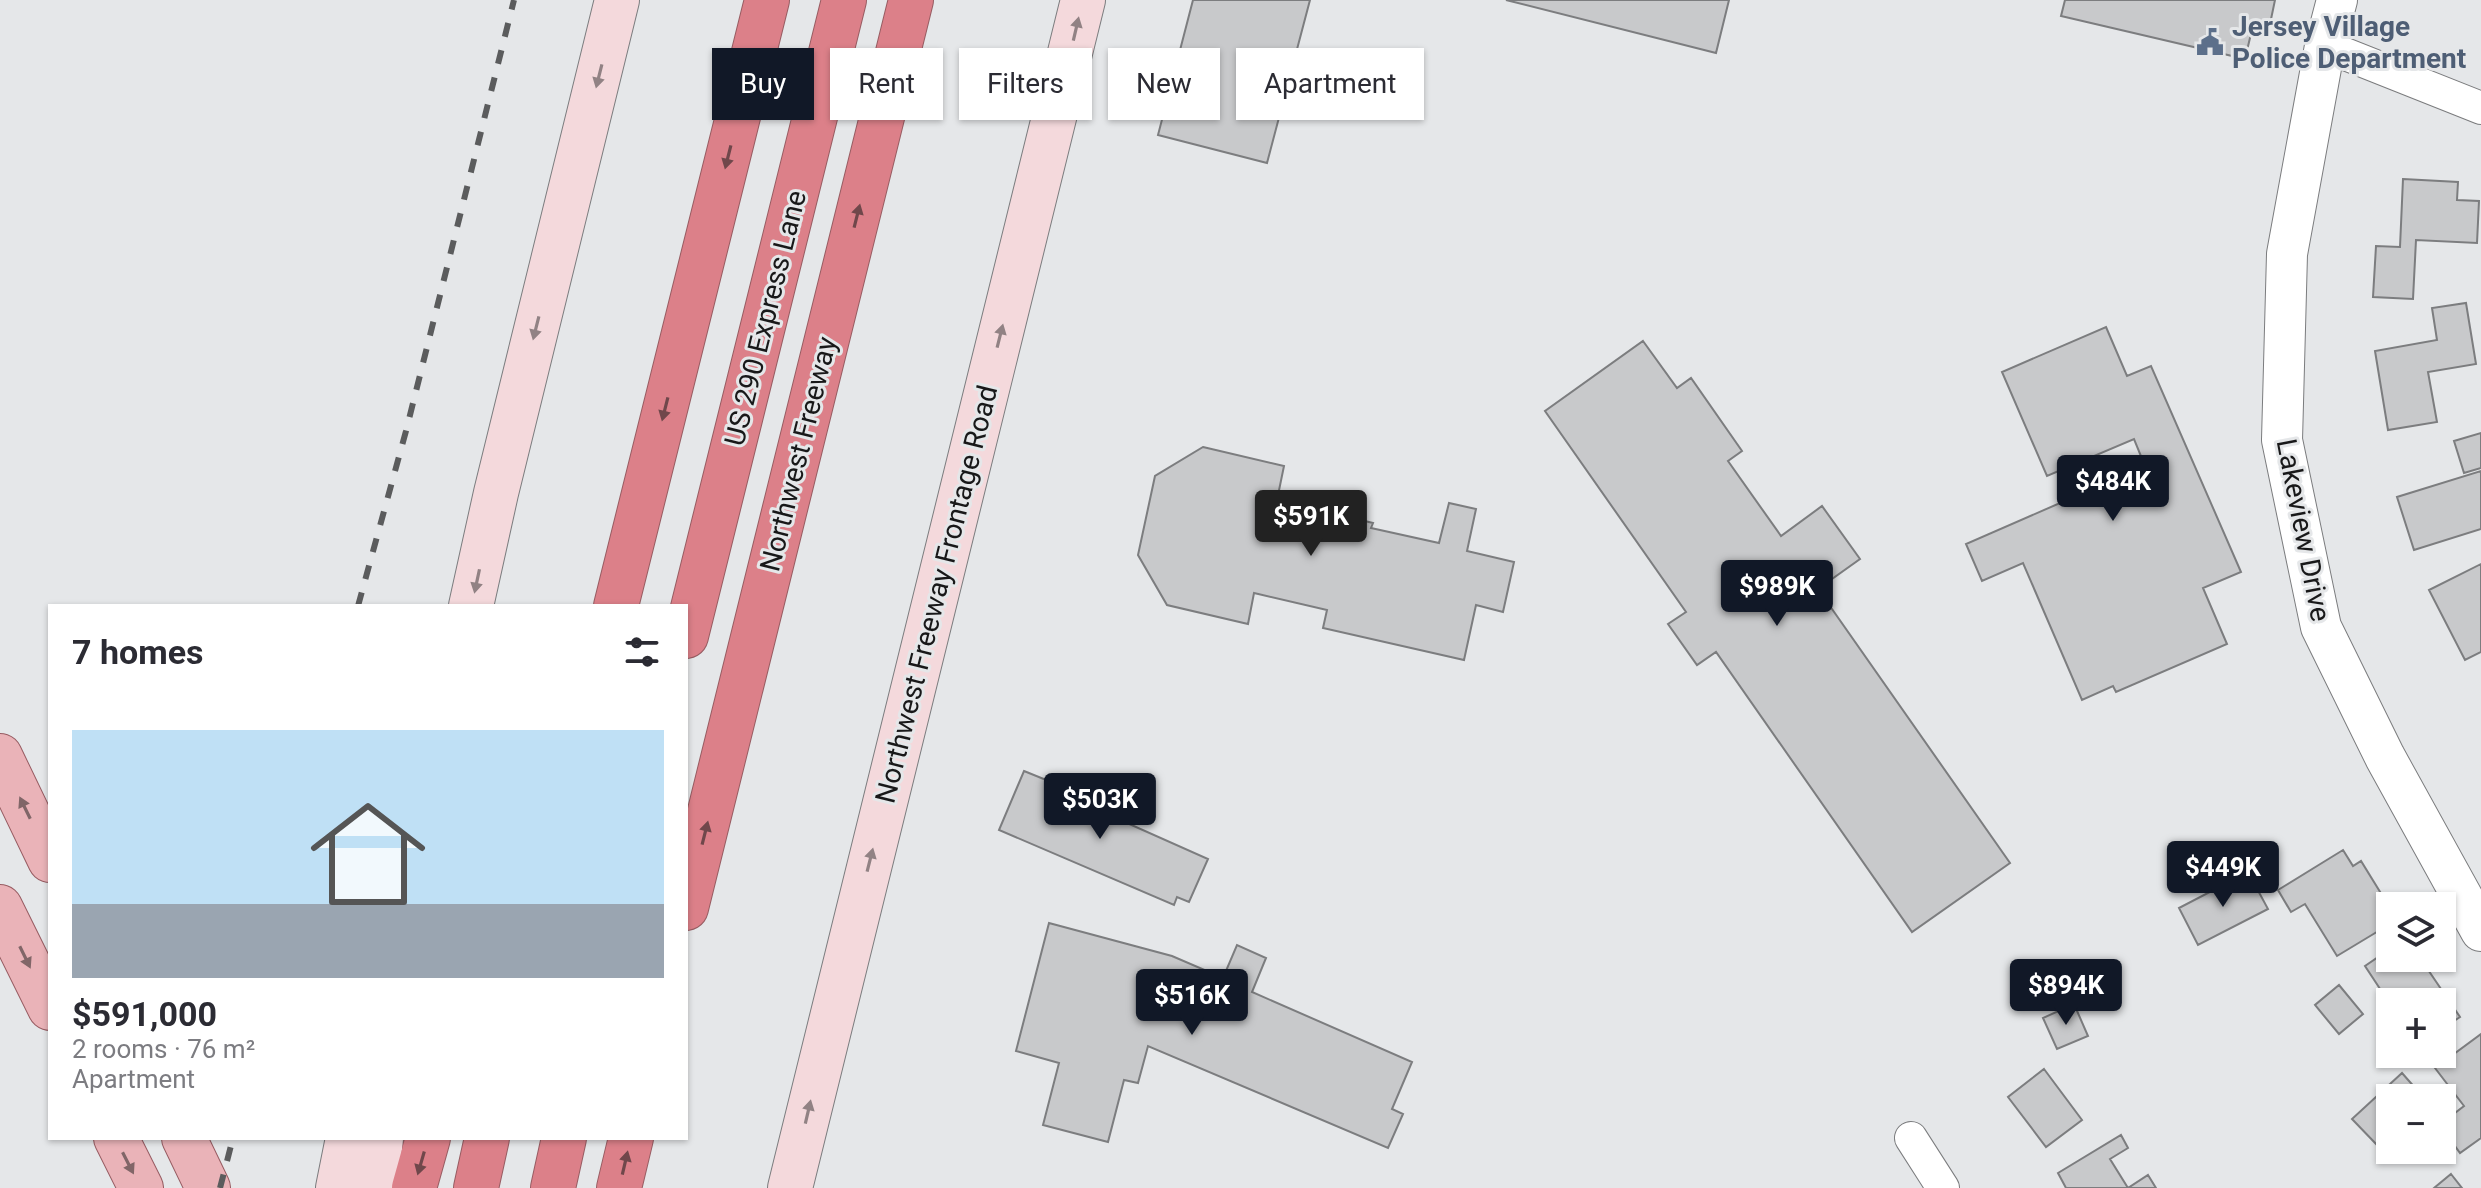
<!DOCTYPE html>
<meta charset="utf-8">
<style>
body{margin:0;font-family:Roboto,sans-serif;background:#f7f7f7;color:#2b2b33;height:100vh;display:flex;flex-direction:column;font-size:30px;white-space:nowrap}
*{box-sizing:border-box;margin:0}
p{font-size:26px;color:#7c7c81}
.icon{flex:none;width:44px;height:44px;fill:none;stroke:currentColor;stroke-width:2;stroke-linecap:round;stroke-linejoin:round}
.map{position:relative;flex:1;overflow:hidden}
.details{position:absolute;left:48px;top:604px;width:640px;height:536px;display:flex;flex-direction:column;background:#fff;border-radius:0px;box-shadow:0 2px 6px #0004}
.details>*{flex:none}
.top-card{position:absolute;left:712px;top:48px;width:760px;height:72px;display:flex;gap:16px}
.fabs{position:absolute;left:2376px;top:892px;display:grid;gap:16px}
.fabs a{display:grid;place-items:center;width:80px;height:80px;border-radius:0px;background:#fff;box-shadow:0 2px 6px #0004;font-size:40px}
.price{position:absolute;translate:-50% -68px;padding:0 18px;border-radius:8px;background:#111827;color:#fff;font-size:26px;line-height:52px;filter:drop-shadow(0 2px 4px #0008)}
.price::after{content:'';position:absolute;left:50%;top:48px;width:24px;height:18px;margin-left:-12px;background:inherit;clip-path:polygon(0 0,100% 0,50% 100%)}
.price.on{background:#222;color:#fff}
ul{padding:0;list-style:none}
li{display:grid;align-content:center;gap:16px;height:424px;padding:0 24px}
li+li{border-top:2px solid #e1e1e2}
li span{display:grid;place-items:center;height:248px;border-radius:0px;color:#555}
li>.icon{margin-inline-start:auto}
span .icon{width:144px;height:144px;fill:#fffc;stroke-width:1}
li b{font-size:34px}
h2{display:flex;justify-content:space-between;align-items:center;height:96px;padding:0 24px;font-size:34px}
.tag{padding:0 28px;border-radius:0px;background:#fff;box-shadow:0 2px 6px #0004;font-size:28px;line-height:72px}
.tag.on{background:#111827;color:#fff}
.map>svg:first-child{display:block}
</style>
<div class="map">
<svg width="2481" height="1188" viewBox="0 0 2481 1188">
<rect width="100%" height="100%" fill="#e5e7e9"/>
<path fill="#c8c9cb" stroke="#7c7d7f" stroke-width="2" d="M 1193,0 L 1310,0 L 1267,163 L 1158,135 Z
M 1506,0 L 1729,0 L 1716,53 Z
M 2065,0 L 2275,0 L 2270,24 L 2254,21 L 2245,59 L 2061,16 Z
M 2403,179 L 2458,182 L 2457,200 L 2479,201 L 2477,243 L 2416,240 L 2413,299 L 2373,297 L 2376,246 L 2400,247 Z
M 2466,303 L 2476,364 L 2428,372 L 2437,422 L 2388,430 L 2375,351 L 2437,340 L 2432,308 Z
M 2106,327 L 2127,376 L 2151,366 L 2241,572 L 2203,588 L 2227,644 L 2116,692 L 2113,686 L 2082,700 L 2023,563 L 1982,581 L 1966,544 L 2145,466 L 2134,439 L 2047,476 L 2002,372 Z
M 1643,341 L 1677,388 L 1691,378 L 1742,451 L 1728,461 L 1781,536 L 1822,506 L 1860,559 L 1818,589 L 2010,863 L 1912,932 L 1716,652 L 1697,665 L 1668,624 L 1686,612 L 1545,411 Z
M 2481,433 L 2481,468 L 2464,473 L 2454,441 Z
M 1203,447 L 1284,466 L 1277,500 L 1373,523 L 1371,528 L 1439,543 L 1449,503 L 1476,509 L 1467,551 L 1514,562 L 1503,612 L 1476,605 L 1464,660 L 1323,628 L 1327,610 L 1254,593 L 1248,624 L 1167,605 L 1138,555 L 1155,476 Z
M 2481,471 L 2481,529 L 2414,550 L 2397,497 Z
M 2481,564 L 2481,652 L 2465,660 L 2429,590 Z
M 1024,771 L 1076,792 L 1073,799 L 1208,859 L 1189,902 L 1177,897 L 1174,905 L 999,830 Z
M 2343,850 L 2353,866 L 2361,861 L 2390,908 L 2390,924 L 2337,956 L 2305,904 L 2291,912 L 2278,890 Z
M 2248,872 L 2268,909 L 2198,945 L 2179,908 Z
M 1049,923 L 1172,956 L 1223,978 L 1237,945 L 1266,958 L 1252,992 L 1412,1062 L 1392,1109 L 1403,1114 L 1388,1148 L 1148,1046 L 1138,1083 L 1124,1080 L 1108,1142 L 1043,1125 L 1059,1063 L 1016,1051 Z
M 2390,949 L 2390,958 L 2420,958 L 2460,1017 L 2442,1029 L 2442,1002 L 2390,1004 L 2365,966 Z
M 2339,985 L 2363,1014 L 2339,1034 L 2315,1005 Z
M 2074,1004 L 2088,1036 L 2057,1049 L 2043,1018 Z
M 2481,1034 L 2481,1138 L 2460,1153 L 2442,1128 L 2442,1123 L 2464,1106 L 2435,1068 Z
M 2044,1069 L 2082,1120 L 2046,1147 L 2008,1097 Z
M 2402,1073 L 2424,1098 L 2390,1098 L 2390,1135 L 2378,1146 L 2352,1119 Z
M 2121,1135 L 2128,1148 L 2110,1159 L 2128,1188 L 2066,1188 L 2058,1173 Z
M 2451,1174 L 2462,1188 L 2434,1188 Z
M 2148,1175 L 2156,1188 L 2128,1188 Z"/>
<g fill="none" stroke-linecap="round" stroke-linejoin="round">
<g stroke="#7b7c7e" stroke-width="34">
<path id="minor" d="M 2325,46 L 2481,108
M 1911,1138 L 1943,1188"/>
</g>
<g stroke="#7b7c7e" stroke-width="42">
<path id="tertiary" d="M 2337,0 L 2325,46 L 2287,254 L 2282,440 L 2321,627 L 2385,757 L 2481,931"/>
</g>
<g stroke="#7b7c7e" stroke-width="46">
<path id="secondary" d="M 471,606 L 496,493 L 617,0
M 338,1188 L 348,1138
M 376,1188 L 381,1138
M 790,1188 L 1083,0"/>
</g>
<g stroke="#975c62" stroke-width="46">
<path id="primary" d="M 0,756 L 50,860
M 0,907 L 50,1008
M 116,1138 L 141,1188
M 184,1138 L 208,1188"/>
</g>
<g stroke="#975c62" stroke-width="46">
<path id="motorway" d="M 616,606 L 767,0
M 686,636 L 844,0
M 686,908 L 911,0
M 414,1188 L 428,1138
M 476,1188 L 487,1138
M 553,1188 L 564,1138
M 619,1188 L 631,1138"/>
</g>
<use href="#minor" stroke="#fff" stroke-width="32"/>
<use href="#tertiary" stroke="#fff" stroke-width="40"/>
<use href="#secondary" stroke="#f4d9dc" stroke-width="44"/>
<use href="#primary" stroke="#eab3b8" stroke-width="44"/>
<use href="#motorway" stroke="#dc8089" stroke-width="44"/>
<path stroke="#5b5c5d" stroke-width="6" stroke-dasharray="14 14" stroke-linecap="butt" d="M 358,606 L 406,431 L 514,0
M 220,1188 L 233,1138"/>
</g>
<defs><path id="oneway-solid" d="M-6-.8H1V-3.2L6.5 0L1 3.2V.8H-6Z" transform="scale(2)"/></defs>
<g fill="#918284">
<use href="#oneway-solid" transform="translate(1076 29) rotate(-77)"/>
<use href="#oneway-solid" transform="translate(599 76) rotate(104)"/>
<use href="#oneway-solid" transform="translate(536 328) rotate(104)"/>
<use href="#oneway-solid" transform="translate(1000 336) rotate(-76)"/>
<use href="#oneway-solid" transform="translate(477 581) rotate(102)"/>
<use href="#oneway-solid" transform="translate(870 860) rotate(-76)"/>
<use href="#oneway-solid" transform="translate(808 1112) rotate(-77)"/>
</g>
<g fill="#70474b">
<use href="#oneway-solid" transform="translate(728 157) rotate(104)"/>
<use href="#oneway-solid" transform="translate(857 216) rotate(-76)"/>
<use href="#oneway-solid" transform="translate(665 409) rotate(104)"/>
<use href="#oneway-solid" transform="translate(705 833) rotate(-76)"/>
<use href="#oneway-solid" transform="translate(421 1163) rotate(106)"/>
<use href="#oneway-solid" transform="translate(625 1163) rotate(-77)"/>
</g>
<g fill="#816668">
<use href="#oneway-solid" transform="translate(25 808) rotate(-116)"/>
<use href="#oneway-solid" transform="translate(25 957) rotate(64)"/>
<use href="#oneway-solid" transform="translate(128 1163) rotate(63)"/>
</g>
<defs>
<g id="civic-bare" transform="scale(2.16)"><path d="M-.6-6.5H3V-4.5H.6V-3L4-1V1h2V6H-6V1h2V-1L-.6-3ZM-1.2 2.5V6h2.4V2.5Z" fill="#5c6f8a" stroke="#e5e7e9" stroke-width="2.5" paint-order="stroke"/></g>
</defs>
<g fill-rule="evenodd">
<use href="#civic-bare" x="2210" y="42"/>
</g>
<g text-anchor="middle" stroke-width="6" stroke-linejoin="round" paint-order="stroke">
<g font-size="28" font-weight="bold" fill="#4e5e75" stroke="#e5e7e9" text-anchor="start">
<text x="2232" y="36">Jersey Village<tspan x="2232" dy="32">Police Department</tspan></text>
</g>
<g font-size="28" fill="#181819" stroke="#e5e7e9">
<text transform="translate(765 318) rotate(-76)" y="10">US 290 Express Lane</text>
<text transform="translate(798 454) rotate(-76)" y="10">Northwest Freeway</text>
<text transform="translate(2304 530) rotate(79)" y="10">Lakeview Drive</text>
<text transform="translate(936 594) rotate(-76)" y="10">Northwest Freeway Frontage Road</text>
</g>
</g>
</svg>
<div class="fabs">
<a><svg class="icon" aria-label="layers" viewBox="0 0 24 24"><path d="M12 4l9 5-9 5-9-5zM3 14l9 5 9-5"/></svg></a>
<a>+</a>
<a>−</a>
</div>
<b class="price" style="left:2113px;top:523px">$484K</b>
<b class="price on" style="left:1311px;top:558px">$591K</b>
<b class="price" style="left:1777px;top:628px">$989K</b>
<b class="price" style="left:1100px;top:841px">$503K</b>
<b class="price" style="left:2223px;top:909px">$449K</b>
<b class="price" style="left:2066px;top:1027px">$894K</b>
<b class="price" style="left:1192px;top:1037px">$516K</b>
<div class="top-card">
<a class="tag on">Buy</a>
<a class="tag">Rent</a>
<a class="tag">Filters</a>
<a class="tag">New</a>
<a class="tag">Apartment</a>
</div>
<section class="details">
<h2>7 homes<svg class="icon" aria-label="filters" viewBox="0 0 24 24"><path d="M4 7h16M4 17h16"/><circle cx="9" cy="7" r="2"/><circle cx="15" cy="17" r="2"/></svg></h2>
<ul>
<li><span style="background:linear-gradient(#bfe0f5 70%,#9aa5b1 0)"><svg class="icon" aria-label="home" viewBox="0 0 24 24"><path d="M3 11l9-7 9 7M6 9v11h12V9"/></svg></span><div><b>$591,000</b><p>2 rooms · 76 m²</p><p>Apartment</p></div></li>
</ul>
</section>
</div>
